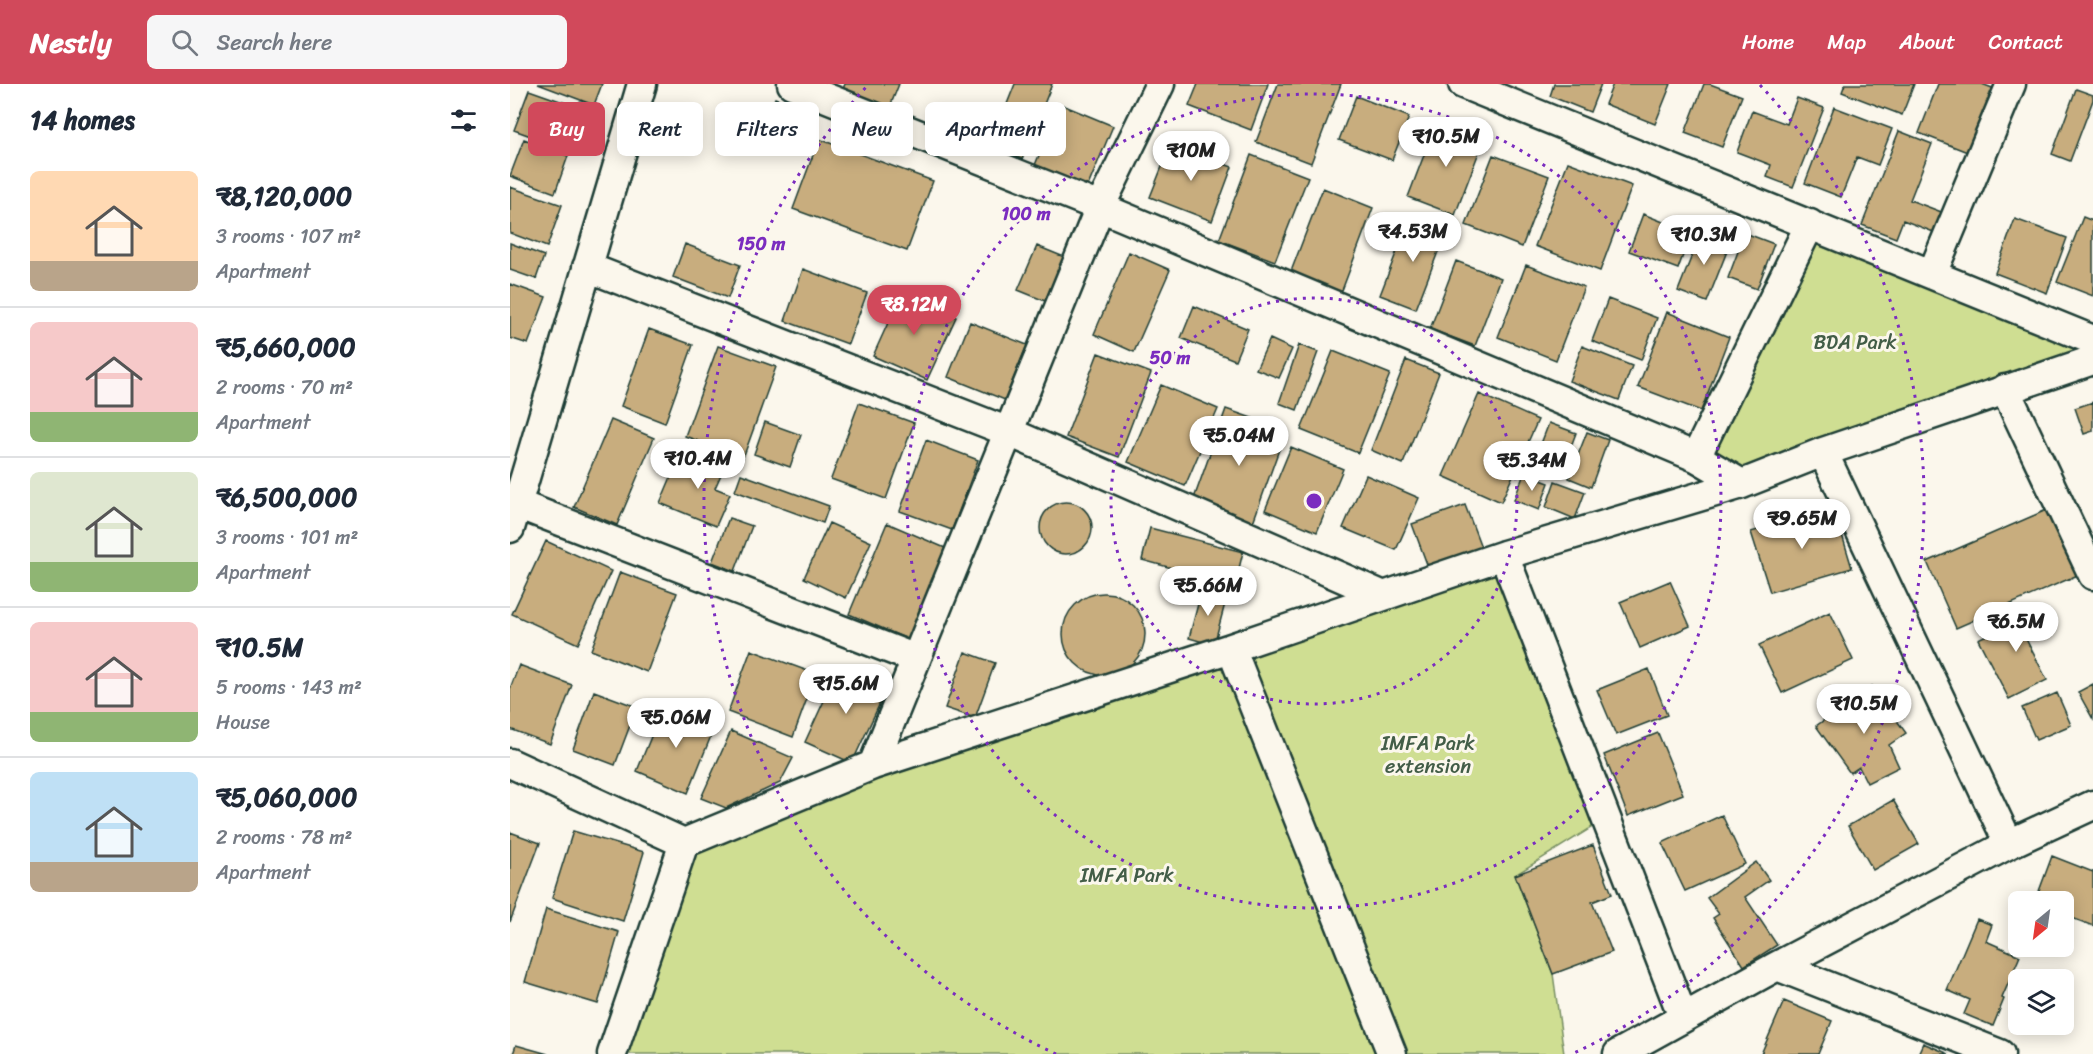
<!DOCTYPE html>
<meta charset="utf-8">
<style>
body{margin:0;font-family:Sriracha,sans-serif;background:#f6f6f7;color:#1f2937;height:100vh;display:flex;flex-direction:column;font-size:22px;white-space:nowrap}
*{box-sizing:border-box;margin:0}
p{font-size:20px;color:#747a83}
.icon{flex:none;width:33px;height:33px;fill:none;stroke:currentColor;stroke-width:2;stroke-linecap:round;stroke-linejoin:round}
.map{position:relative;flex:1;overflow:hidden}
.sheet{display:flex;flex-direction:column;background:#fff;width:510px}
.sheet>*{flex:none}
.top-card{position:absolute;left:18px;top:18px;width:570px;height:54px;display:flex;gap:12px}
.needle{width:39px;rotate:209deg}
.controls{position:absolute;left:1498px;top:807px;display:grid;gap:12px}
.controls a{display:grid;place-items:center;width:66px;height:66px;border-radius:9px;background:#fff;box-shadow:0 3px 15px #0003;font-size:30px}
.price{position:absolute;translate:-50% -51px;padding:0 14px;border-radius:21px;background:#fff;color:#222;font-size:20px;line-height:39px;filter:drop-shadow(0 2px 3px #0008)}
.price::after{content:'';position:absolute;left:50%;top:36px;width:18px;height:14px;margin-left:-9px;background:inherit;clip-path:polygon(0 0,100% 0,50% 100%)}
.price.active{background:#d1495b;color:#fff}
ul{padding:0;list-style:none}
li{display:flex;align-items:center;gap:18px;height:150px;padding:0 30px}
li+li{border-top:2px solid #e0e1e3}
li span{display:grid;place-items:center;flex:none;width:168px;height:120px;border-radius:9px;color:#555}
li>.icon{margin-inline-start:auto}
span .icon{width:72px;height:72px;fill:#fffc;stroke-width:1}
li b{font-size:26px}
h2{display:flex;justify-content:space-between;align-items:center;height:72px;padding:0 30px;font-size:26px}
.chip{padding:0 21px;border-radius:9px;background:#fff;box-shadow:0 3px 15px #0003;font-size:21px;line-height:54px}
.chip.active{background:#d1495b;color:#fff}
header{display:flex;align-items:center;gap:36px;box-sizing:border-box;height:84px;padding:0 30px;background:#d1495b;color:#fff}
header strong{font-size:28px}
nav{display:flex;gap:33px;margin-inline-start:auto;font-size:21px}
.search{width:420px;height:54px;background:#f6f6f7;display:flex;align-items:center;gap:15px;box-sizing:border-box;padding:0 21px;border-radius:9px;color:#747a83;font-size:22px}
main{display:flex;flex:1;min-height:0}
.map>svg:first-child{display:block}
</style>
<header>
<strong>Nestly</strong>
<div class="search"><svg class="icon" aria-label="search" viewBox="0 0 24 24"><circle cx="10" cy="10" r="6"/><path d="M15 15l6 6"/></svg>Search here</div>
<nav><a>Home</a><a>Map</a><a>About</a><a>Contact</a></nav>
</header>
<main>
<section class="sheet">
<h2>14 homes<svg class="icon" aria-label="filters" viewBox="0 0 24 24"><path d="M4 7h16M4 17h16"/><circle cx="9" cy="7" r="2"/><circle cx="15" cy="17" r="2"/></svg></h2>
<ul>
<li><span style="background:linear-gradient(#ffd9b3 75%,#b9a48a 0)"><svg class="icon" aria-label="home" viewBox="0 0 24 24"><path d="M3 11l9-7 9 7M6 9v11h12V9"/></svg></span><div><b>₹8,120,000</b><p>3 rooms · 107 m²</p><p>Apartment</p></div></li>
<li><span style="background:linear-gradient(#f6c9c9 75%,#8fb573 0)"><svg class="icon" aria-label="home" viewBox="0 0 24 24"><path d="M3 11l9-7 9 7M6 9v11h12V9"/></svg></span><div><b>₹5,660,000</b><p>2 rooms · 70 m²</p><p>Apartment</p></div></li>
<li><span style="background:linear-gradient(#dfe7d0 75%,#8fb573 0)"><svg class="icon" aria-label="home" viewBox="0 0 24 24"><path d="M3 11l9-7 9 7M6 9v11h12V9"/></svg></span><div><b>₹6,500,000</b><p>3 rooms · 101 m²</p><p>Apartment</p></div></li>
<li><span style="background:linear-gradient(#f6c9c9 75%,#8fb573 0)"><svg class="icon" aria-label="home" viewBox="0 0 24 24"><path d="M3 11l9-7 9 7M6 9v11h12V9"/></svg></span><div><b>₹10.5M</b><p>5 rooms · 143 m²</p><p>House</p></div></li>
<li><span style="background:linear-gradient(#bfe0f5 75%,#b9a48a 0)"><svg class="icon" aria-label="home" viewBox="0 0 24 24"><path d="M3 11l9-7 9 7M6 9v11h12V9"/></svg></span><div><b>₹5,060,000</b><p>2 rooms · 78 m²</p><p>Apartment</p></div></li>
</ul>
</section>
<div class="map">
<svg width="1583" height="970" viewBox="0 0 1583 970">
<rect width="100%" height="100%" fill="#fbf7ec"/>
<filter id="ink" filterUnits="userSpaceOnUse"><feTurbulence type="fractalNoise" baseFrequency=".0167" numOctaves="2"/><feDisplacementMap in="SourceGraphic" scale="12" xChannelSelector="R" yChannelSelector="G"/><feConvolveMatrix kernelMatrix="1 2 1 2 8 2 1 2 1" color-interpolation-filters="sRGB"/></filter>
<g filter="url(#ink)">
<path fill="#cfde92" stroke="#778e63" stroke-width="1.5" d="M 1300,140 L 1583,256 L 1583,276 L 1232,400 L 1186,373 Z
M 994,471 L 1097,734 L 1005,791 L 1043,890 L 1054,970 L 102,970 L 174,759 Z"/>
<path fill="#c8ad7e" stroke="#1f3d34" stroke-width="1.5" d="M 28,0 L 92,0 L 84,21 Z
M 335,0 L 389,0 L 377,30 L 330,12 Z
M 505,0 L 542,0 L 511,78 L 479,65 Z
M 688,0 L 758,0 L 741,46 L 679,22 Z
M 768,0 L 831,0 L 801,79 L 746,58 Z
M 1044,0 L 1091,0 L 1080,28 L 1040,12 Z
M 1103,0 L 1161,0 L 1145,40 L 1095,20 Z
M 1194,0 L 1200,0 L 1232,12 L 1212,63 L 1175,49 Z
M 1335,0 L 1404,0 L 1392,31 L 1332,8 Z
M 1428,0 L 1472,0 L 1490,7 L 1465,71 L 1409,49 Z
M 1566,5 L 1583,11 L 1583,16 L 1560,77 L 1542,70 Z
M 19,6 L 87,30 L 73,71 L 4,46 Z
M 846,12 L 899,33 L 882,76 L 829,56 Z
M 265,14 L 299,27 L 290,52 L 256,39 Z
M 1287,14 L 1314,24 L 1283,103 L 1257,93 L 1261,81 L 1227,68 L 1242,27 L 1277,40 Z
M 550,20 L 603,42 L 578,102 L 525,81 Z
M 1324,23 L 1382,45 L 1368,81 L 1347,73 L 1331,113 L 1295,99 Z
M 927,37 L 974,55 L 945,131 L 898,113 Z
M 1389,47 L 1422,60 L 1400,116 L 1434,129 L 1426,149 L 1393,136 L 1386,154 L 1352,141 Z
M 14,55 L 58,72 L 45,109 L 0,92 Z
M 309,55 L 423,97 L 397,167 L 283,125 Z
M 661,60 L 722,83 L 702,137 L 640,113 Z
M 741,71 L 798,93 L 765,177 L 709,156 Z
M 983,71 L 1039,92 L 1012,163 L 956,141 Z
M 1058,78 L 1122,102 L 1090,187 L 1025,162 Z
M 0,103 L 52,121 L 37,163 L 0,149 Z
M 813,104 L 863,124 L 831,209 L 780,190 Z
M 1133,130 L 1181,149 L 1168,185 L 1119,167 Z
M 900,133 L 936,147 L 906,225 L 870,211 Z
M 1573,133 L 1583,137 L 1583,212 L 1547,198 Z
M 1505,135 L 1557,154 L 1537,209 L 1485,189 Z
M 1192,146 L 1221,157 L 1197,218 L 1168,207 Z
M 1235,149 L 1264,160 L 1247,205 L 1218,194 Z
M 0,159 L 34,172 L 26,195 L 0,186 Z
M 175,160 L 230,181 L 218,214 L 163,193 Z
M 527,162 L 554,173 L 535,217 L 508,206 Z
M 619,168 L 660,186 L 624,268 L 584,250 Z
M 946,177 L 991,194 L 965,262 L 920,245 Z
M 1016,181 L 1074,203 L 1046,276 L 988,253 Z
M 293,185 L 357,209 L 338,260 L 275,237 Z
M 0,200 L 36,213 L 18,260 L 0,254 Z
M 392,208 L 446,233 L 417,296 L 363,272 Z
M 1098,215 L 1147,234 L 1131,276 L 1082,257 Z
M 684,222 L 738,245 L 725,276 L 671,254 Z
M 1157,228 L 1219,253 L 1191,327 L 1128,303 Z
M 460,238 L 517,261 L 495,316 L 438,293 Z
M 139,245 L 183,261 L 155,339 L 111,322 Z
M 760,255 L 782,265 L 769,294 L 746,285 Z
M 789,261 L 808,268 L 787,326 L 769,319 Z
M 208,262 L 266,283 L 233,374 L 175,352 Z
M 1072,262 L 1122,282 L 1109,316 L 1059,297 Z
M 823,267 L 880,290 L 848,369 L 791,346 Z
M 588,269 L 641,289 L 609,373 L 556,353 Z
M 896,276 L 929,289 L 893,380 L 861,366 Z
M 651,301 L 708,325 L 675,402 L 618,378 Z
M 969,310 L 1028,336 L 991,418 L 933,392 Z
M 1583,318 L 1583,347 L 1574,350 L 1565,324 Z
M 349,319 L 404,339 L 376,415 L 321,395 Z
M 716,325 L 776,346 L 742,441 L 682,420 Z
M 101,336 L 144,354 L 107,441 L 64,423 Z
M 255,338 L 291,351 L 280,383 L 244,370 Z
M 1039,339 L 1066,349 L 1051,389 L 1024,378 Z
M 1077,348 L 1098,356 L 1081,403 L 1059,394 Z
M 416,356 L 468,376 L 442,446 L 390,427 Z
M 781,363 L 833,385 L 807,448 L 755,426 Z
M 189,365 L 217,377 L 205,404 L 220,410 L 206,442 L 150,419 L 164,386 L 178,392 Z
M 231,390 L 319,422 L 313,439 L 225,407 Z
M 1014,390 L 1039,399 L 1029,426 L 1004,416 Z
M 856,391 L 909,414 L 886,466 L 833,444 Z
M 1045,397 L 1075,408 L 1065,435 L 1036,423 Z
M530 444a26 26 0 1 1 52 0a26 26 0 1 1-52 0Z
M 955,421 L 971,463 L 918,483 L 902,440 Z
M 1324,424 L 1342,484 L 1260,508 L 1241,448 Z
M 1541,424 L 1570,490 L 1446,544 L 1417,478 Z
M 219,434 L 242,442 L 225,487 L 202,478 Z
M 319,439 L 361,458 L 336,514 L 294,494 Z
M 377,439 L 442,467 L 404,558 L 339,530 Z
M 640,444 L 733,468 L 725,501 L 632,476 Z
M 36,457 L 101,487 L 68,560 L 2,530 Z
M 110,488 L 167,509 L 137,588 L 81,566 Z
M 1160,497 L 1180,542 L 1130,564 L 1110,518 Z
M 692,505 L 717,512 L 704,561 L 679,554 Z
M553 550a41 41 0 1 1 82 0a41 41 0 1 1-82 0Z
M 1534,524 L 1542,543 L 1516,555 L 1537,596 L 1499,615 L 1468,555 Z
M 1320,528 L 1343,576 L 1272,609 L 1249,561 Z
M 241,566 L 306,590 L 283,653 L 218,628 Z
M 455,568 L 485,579 L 465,634 L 435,624 Z
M 9,581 L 62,601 L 40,660 L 0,645 L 0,605 Z
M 330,582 L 377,604 L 342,679 L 295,658 Z
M 1139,585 L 1157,631 L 1106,651 L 1087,606 Z
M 1583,600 L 1583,635 L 1568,608 Z
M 1362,602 L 1396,649 L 1379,661 L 1389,683 L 1357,699 L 1349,683 L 1340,689 L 1306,642 Z
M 84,607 L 127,623 L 105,681 L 63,665 Z
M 1547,609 L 1561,641 L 1526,656 L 1512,624 Z
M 154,621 L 205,642 L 178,709 L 127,687 Z
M 221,647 L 283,674 L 270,699 L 216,724 L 191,714 Z
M 1148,649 L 1173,710 L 1118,732 L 1094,671 Z
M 1383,716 L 1409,760 L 1363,786 L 1338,742 Z
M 1212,731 L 1235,780 L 1175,807 L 1152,759 Z
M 63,747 L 134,768 L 113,837 L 42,814 Z
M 0,748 L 30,759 L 0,838 Z
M 1083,761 L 1102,810 L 1082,818 L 1102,868 L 1043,890 L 1005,791 Z
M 1542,772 L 1583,788 L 1583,842 L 1554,831 L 1554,818 L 1525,818 Z
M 1246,778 L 1259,796 L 1235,813 L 1267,861 L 1234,882 L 1203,834 L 1209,830 L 1197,814 Z
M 36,825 L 109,848 L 88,920 L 15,898 Z
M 1467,835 L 1482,841 L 1476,857 L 1510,872 L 1492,914 L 1494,915 L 1483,942 L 1454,930 L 1460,916 L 1437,906 Z
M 1274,917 L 1322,937 L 1308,970 L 1251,970 Z
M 1413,959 L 1439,970 L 1408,970 Z
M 6,961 L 38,970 L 3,970 Z"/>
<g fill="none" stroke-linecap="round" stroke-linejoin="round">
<g stroke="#1f3d34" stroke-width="33">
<path id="minor" d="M 282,0 L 590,123 L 1186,373 L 1232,400
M 953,0 L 1583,256
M 77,183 L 499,348 L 874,512
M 1422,190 L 1501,0
M 1495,305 L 1583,491
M 1313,368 L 1499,760
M 1186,373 L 1300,140
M 7,420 L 406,575
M 0,444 L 132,0
M 994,471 L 1173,933
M 721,564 L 882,970
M 0,679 L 174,759 L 363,681 L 721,564 L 994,471 L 1232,400 L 1313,368 L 1583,276
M 363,681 L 590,123 L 650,0
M 1267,882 L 1490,970
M 102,970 L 174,759
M 1108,970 L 1267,882 L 1499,760 L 1583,721"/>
</g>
<use href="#minor" stroke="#fbf7ec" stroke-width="28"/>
</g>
</g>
<g fill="none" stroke="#7b2cbf" stroke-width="3" stroke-dasharray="3 6">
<circle cx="804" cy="417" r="203"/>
<circle cx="804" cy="417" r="407"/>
<path d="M546 970A610 610 0 0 1 358 1M1250 1A610 610 0 0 1 1062 970"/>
</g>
<g text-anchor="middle" stroke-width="6" stroke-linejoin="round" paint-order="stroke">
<g font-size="20" fill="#425d47" stroke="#fbf7ec">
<text x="1345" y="265">BDA Park</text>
<text x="918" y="666">IMFA Park<tspan x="918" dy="23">extension</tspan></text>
<text x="617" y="798">IMFA Park</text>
</g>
</g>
<circle cx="804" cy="417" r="9" fill="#7b2cbf" stroke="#fbf7ec" stroke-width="3"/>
<g font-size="18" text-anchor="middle" font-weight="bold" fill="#7b2cbf" stroke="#fbf7ec" stroke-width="6" stroke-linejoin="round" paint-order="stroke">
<text x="516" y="136">100 m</text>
<text x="251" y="166">150 m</text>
<text x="660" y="280">50 m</text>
</g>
</svg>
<div class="controls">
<a><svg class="needle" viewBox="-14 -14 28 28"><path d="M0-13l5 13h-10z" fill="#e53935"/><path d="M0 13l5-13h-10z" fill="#747a83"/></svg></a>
<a><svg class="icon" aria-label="layers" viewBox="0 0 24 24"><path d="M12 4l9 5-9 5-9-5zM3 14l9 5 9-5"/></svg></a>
</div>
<b class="price" style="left:936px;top:84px">₹10.5M</b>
<b class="price" style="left:681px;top:98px">₹10M</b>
<b class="price" style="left:903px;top:179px">₹4.53M</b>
<b class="price" style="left:1194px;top:182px">₹10.3M</b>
<b class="price active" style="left:404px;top:252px">₹8.12M</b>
<b class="price" style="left:729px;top:383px">₹5.04M</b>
<b class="price" style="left:188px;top:406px">₹10.4M</b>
<b class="price" style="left:1022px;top:408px">₹5.34M</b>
<b class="price" style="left:1292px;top:466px">₹9.65M</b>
<b class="price" style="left:698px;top:533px">₹5.66M</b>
<b class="price" style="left:1506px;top:569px">₹6.5M</b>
<b class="price" style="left:336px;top:631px">₹15.6M</b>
<b class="price" style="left:1354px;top:651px">₹10.5M</b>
<b class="price" style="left:166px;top:665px">₹5.06M</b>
<div class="top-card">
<a class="chip active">Buy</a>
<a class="chip">Rent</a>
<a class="chip">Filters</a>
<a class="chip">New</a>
<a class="chip">Apartment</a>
</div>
</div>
</main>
